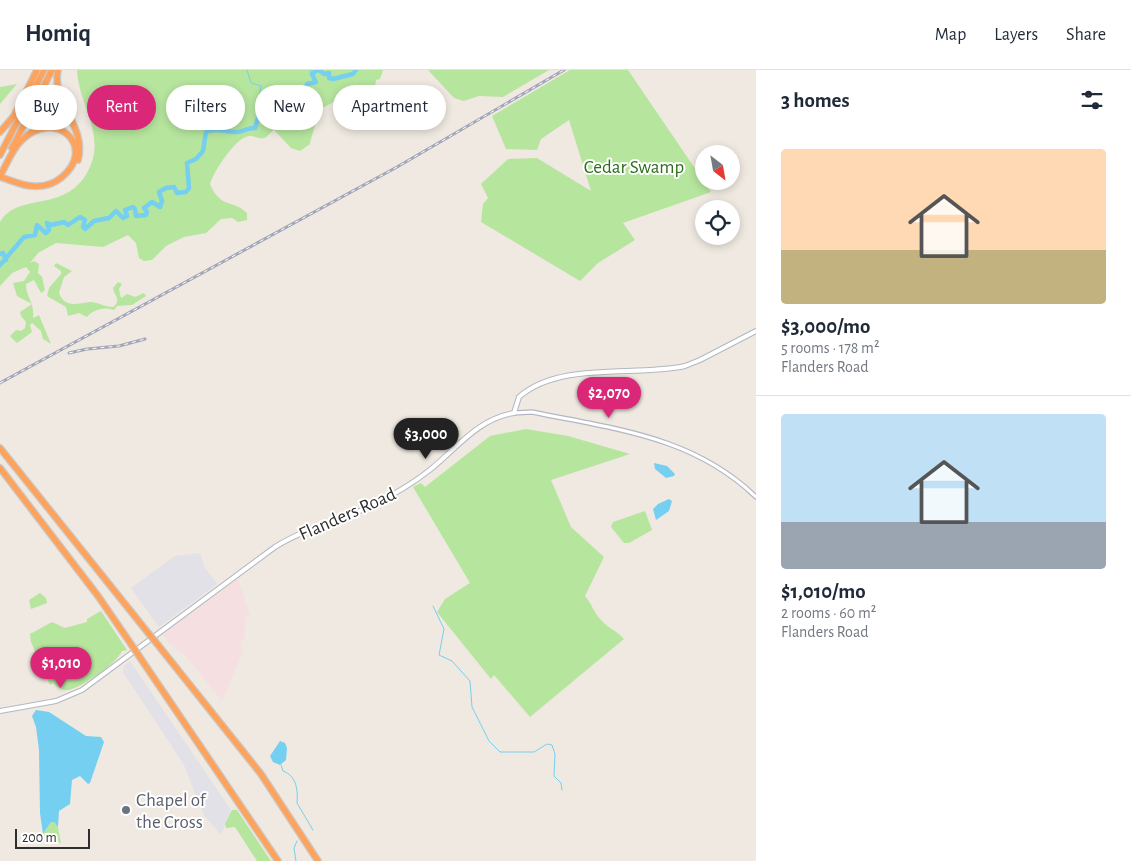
<!DOCTYPE html>
<meta charset="utf-8">
<style>
body{margin:0;font-family:"Alegreya Sans",sans-serif;background:#f2f2f3;color:#1f2937;height:100vh;display:flex;flex-direction:column;font-size:19px;white-space:nowrap}
*{box-sizing:border-box;margin:0}
p{font-size:16px;color:#747a83}
.icon{flex:none;width:28px;height:28px;fill:none;stroke:currentColor;stroke-width:2;stroke-linecap:round;stroke-linejoin:round}
.map{position:relative;flex:1;overflow:hidden}
.drawer{display:flex;flex-direction:column;background:#fff;width:375px}
.drawer>*{flex:none}
.banner{position:absolute;left:15px;top:15px;width:475px;height:45px;display:flex;gap:10px}
.needle{width:32px;rotate:149deg}
.controls{position:absolute;left:695px;top:75px;display:grid;gap:10px}
.controls a{display:grid;place-items:center;width:45px;height:45px;border-radius:50%;background:#fff;box-shadow:0 2px 8px #0003;font-size:25px}
.scale{position:absolute;left:15px;bottom:12px;width:75px;box-sizing:border-box;padding-left:5px;border:2px solid #2e2e2e;border-top:0;font-size:14px;line-height:18px;white-space:nowrap;color:#2e2e2e;-webkit-text-stroke:4px #fff;paint-order:stroke}
.price{position:absolute;translate:-50% -42px;padding:0 11px;border-radius:18px;background:#db2777;color:#fff;font-size:16px;line-height:32px;filter:drop-shadow(0 1px 2px #0008)}
.price::after{content:'';position:absolute;left:50%;top:30px;width:15px;height:11px;margin-left:-8px;background:inherit;clip-path:polygon(0 0,100% 0,50% 100%)}
.price.on{background:#222;color:#fff}
ul{padding:0;list-style:none}
li{display:grid;align-content:center;gap:10px;height:265px;padding:0 25px}
li+li{border-top:1px solid #e0e1e3}
li span{display:grid;place-items:center;height:155px;border-radius:5px;color:#555}
li>.icon{margin-inline-start:auto}
span .icon{width:90px;height:90px;fill:#fffc;stroke-width:1}
li b{font-size:21px}
h2{display:flex;justify-content:space-between;align-items:center;height:60px;padding:0 25px;font-size:21px}
.pill{padding:0 18px;border-radius:22px;background:#fff;box-shadow:0 2px 8px #0003;font-size:18px;line-height:45px}
.pill.on{background:#db2777;color:#fff}
header{display:flex;align-items:center;gap:30px;box-sizing:border-box;height:70px;padding:0 25px;background:#fff;border-bottom:1px solid #e0e1e3}
header strong{font-size:24px}
nav{display:flex;gap:28px;margin-inline-start:auto;font-size:18px}
main{display:flex;flex:1;min-height:0}
.map>svg:first-child{display:block}
</style>
<header>
<strong>Homiq</strong>
<nav><a>Map</a><a>Layers</a><a>Share</a></nav>
</header>
<main>
<div class="map">
<svg width="756" height="791" viewBox="0 0 756 791">
<rect width="100%" height="100%" fill="#efe9e1"/>
<path fill="#e3e1e8" d="M 200,483 L 205,498 L 217,514 L 159,557 L 131,518 L 175,486 Z
M 130,591 L 231,740 L 221,765 L 204,745 L 184,695 L 123,602 L 124,596 Z"/>
<path fill="#f5dfe0" d="M 238,509 L 250,546 L 245,547 L 245,566 L 240,575 L 243,582 L 222,631 L 186,586 L 168,572 L 162,563 Z"/>
<path fill="#b6e59e" d="M 77,0 L 383,0 L 380,9 L 376,10 L 375,17 C 365,21 359,30 348,35 L 336,31 L 320,39 C 319,42 310,72 310,74 L 300,81 L 291,78 L 274,60 L 265,68 C 259,69 255,66 249,66 C 235,68 214,101 210,114 C 220,139 233,129 247,143 L 247,150 L 238,152 L 232,148 L 221,149 L 206,163 L 184,167 L 166,176 L 152,190 L 144,191 L 139,188 L 136,173 L 128,165 L 103,177 L 56,173 L 38,183 L 30,193 L 34,191 L 39,194 L 38,203 L 42,207 L 45,220 L 41,223 L 34,210 L 26,214 C 26,228 35,232 33,248 L 39,245 L 51,274 L 43,269 L 41,261 L 32,253 L 30,255 L 32,262 L 17,273 L 10,266 L 16,260 L 21,261 L 25,258 L 26,252 L 21,246 L 20,242 L 32,234 L 17,226 L 13,213 L 24,211 L 30,202 L 26,197 L 12,203 L 0,216 L 0,152 C 19,121 63,144 87,103 C 108,66 79,38 77,0 Z
M 428,0 L 549,0 L 503,27 L 479,26 L 464,31 L 454,28 Z
M 570,0 L 628,0 L 711,122 L 623,153 L 635,170 L 598,193 L 580,211 L 481,152 L 483,134 L 488,128 L 481,114 L 508,89 L 537,88 L 591,121 L 569,50 L 541,69 L 537,80 L 506,79 L 492,46 Z
M 17,14 L 0,34 L 0,17 Z
M 56,193 L 72,201 L 64,207 L 59,223 C 65,239 78,233 90,232 C 97,232 105,237 113,237 C 122,231 114,225 113,218 L 118,212 L 122,214 L 119,219 L 121,228 L 127,224 L 135,227 L 144,223 L 146,226 L 132,235 L 117,236 L 114,240 C 104,236 92,240 87,247 L 79,243 L 68,246 L 66,237 L 47,226 L 49,218 L 61,204 L 61,201 L 54,196 Z
M 526,359 L 568,366 L 630,384 L 551,410 L 571,457 L 604,487 L 585,526 C 592,534 594,543 601,550 C 608,558 617,561 624,569 L 530,647 L 494,605 L 491,609 L 437,542 L 445,529 L 470,513 L 413,417 L 421,413 L 425,417 L 490,366 Z
M 645,441 L 652,460 L 629,473 L 624,473 L 611,457 L 613,452 Z
M 40,523 L 46,528 L 47,533 L 31,539 L 29,530 Z
M 101,541 L 127,580 L 122,581 C 118,592 79,620 67,620 C 62,621 57,617 53,613 L 50,615 L 31,572 L 30,564 L 52,552 L 65,558 L 87,552 L 87,549 Z
M 232,740 L 237,740 L 271,791 L 257,791 L 235,757 L 226,758 L 225,754 Z
M 51,752 L 54,752 L 58,757 L 61,774 L 56,769 L 48,771 L 43,764 Z"/>
<path fill="#75cff0" d="M 654,393 L 667,396 L 675,404 L 674,406 L 666,408 L 655,399 Z
M 669,429 L 672,431 L 669,441 L 656,450 L 653,439 L 658,434 Z
M 36,640 L 49,642 L 86,666 L 101,667 L 104,672 L 90,713 L 88,714 L 80,706 L 72,710 L 70,734 L 59,741 L 58,757 L 54,752 L 51,752 L 43,764 L 40,743 L 39,680 L 36,657 L 32,646 Z
M 280,671 L 285,673 L 287,678 L 286,690 L 280,695 L 273,692 L 270,686 Z"/>
<g fill="none" stroke-linecap="round" stroke-linejoin="round">
<path stroke="#75cff0" stroke-width="1" d="M 247,0 L 251,13 L 261,16 L 259,27 L 271,31
M 310,0 L 312,3
M 433,536 L 444,559 L 439,585 L 452,591 L 470,611 L 472,637 L 489,671 L 500,682 L 534,682 L 547,674 L 552,675 L 555,684 L 554,706 L 561,713 L 562,720
M 281,695 L 283,701 C 297,706 298,721 297,733 L 313,760
M 296,791 L 294,778 L 297,771"/>
<path stroke="#75cff0" stroke-width="4.5" d="M 319,0 L 324,4 L 329,3 L 329,8 L 333,9 L 353,4 L 356,0
M 0,184 L 3,183 L 6,190
M 0,195 L 24,167 L 35,165 L 37,155 L 46,163 L 49,160 L 47,153 L 51,155 L 64,152 L 68,155 L 80,147 L 85,150 L 83,157 L 85,159 L 94,151 L 109,148 L 116,141 L 123,148 L 127,146 L 125,140 L 133,137 L 135,139 L 136,146 L 146,145 L 147,142 L 144,138 L 152,132 L 160,137 L 162,131 L 159,122 L 166,118 L 174,117 L 177,123 L 186,122 L 189,118 L 187,93 L 196,89 L 203,81 L 206,62 C 215,57 226,62 235,62 C 242,63 248,57 255,58 L 260,41 L 265,39 L 273,30 L 284,27 L 285,20 L 302,23 L 307,14 L 316,12 L 312,4 L 317,0"/>
<g stroke="#b4b7c1" stroke-width="5.5">
<path id="tertiary" d="M 514,343 L 532,342 C 614,359 693,366 756,427"/>
</g>
<g stroke="#b4b7c1" stroke-width="6">
<path id="secondary" d="M 0,641 L 56,631 L 82,620 L 275,477 C 297,463 323,455 348,446 C 377,434 406,419 431,399 C 458,377 478,349 514,343 L 519,327 C 560,291 635,307 685,296 L 700,290 L 756,261"/>
</g>
<g stroke="#c9c9c9" stroke-width="8">
<path id="motorway" d="M 58,0 C 51,34 87,55 78,90
M 0,62 L 14,46 L 37,0
M 12,78 L 52,0
M 0,85 L 44,0
M 0,106 C 7,94 12,79 22,70 C 55,37 98,77 62,107 C 54,114 44,117 33,116 C 22,116 11,110 0,107
M 0,378 L 149,564
M 0,398 L 98,526 L 131,574
M 154,570 L 261,704 L 318,791
M 139,586 L 278,791"/>
</g>
<use href="#tertiary" stroke="#fff" stroke-width="3"/>
<use href="#secondary" stroke="#fff" stroke-width="4"/>
<use href="#motorway" stroke="#ffa35c" stroke-width="5.5"/>
<g stroke="#a3a6b8" stroke-width="3">
<path id="rail" d="M 69,283 L 87,279 L 119,276 L 145,269
M 0,313 L 397,97 L 564,0"/>
</g>
<use href="#rail" stroke="#fff" stroke-width="1" stroke-dasharray="4" stroke-linecap="butt"/>
<g stroke="#c9c9c9" stroke-width="8" stroke-linecap="butt">
<path id="motorway-bridge" d="M 149,564 L 154,570
M 131,574 L 139,586"/>
</g>
<use href="#motorway-bridge" stroke="#ffa35c" stroke-width="5.5"/>
</g>
<circle fill="#6b7280" stroke="#fff" stroke-width="2" cx="126" cy="740" r="5"/>
<g text-anchor="middle" stroke-width="4" stroke-linejoin="round" paint-order="stroke">
<g font-size="19" fill="#2c6e1b" stroke="#fff">
<text x="634" y="103">Cedar Swamp</text>
</g>
<g font-size="19" fill="#2e2e2e" stroke="#fff">
<text transform="translate(347 443) rotate(-24)" y="7">Flanders Road</text>
</g>
<g font-size="19" fill="#5b616d" stroke="#fff" text-anchor="start">
<text x="136" y="736">Chapel of<tspan x="136" dy="22">the Cross</tspan></text>
</g>
</g>
</svg>
<div class="controls">
<a><svg class="needle" viewBox="-14 -14 28 28"><path d="M0-13l5 13h-10z" fill="#e53935"/><path d="M0 13l5-13h-10z" fill="#747a83"/></svg></a>
<a><svg class="icon" aria-label="locate" viewBox="0 0 24 24"><circle cx="12" cy="12" r="6"/><path d="M12 2v4M12 18v4M2 12h4M18 12h4"/></svg></a>
</div>
<div class="scale">200 m</div>
<b class="price" style="left:609px;top:349px">$2,070</b>
<b class="price on" style="left:426px;top:390px">$3,000</b>
<b class="price" style="left:61px;top:619px">$1,010</b>
<div class="banner">
<a class="pill">Buy</a>
<a class="pill on">Rent</a>
<a class="pill">Filters</a>
<a class="pill">New</a>
<a class="pill">Apartment</a>
</div>
</div>
<section class="drawer">
<h2>3 homes<svg class="icon" aria-label="filters" viewBox="0 0 24 24"><path d="M4 7h16M4 17h16"/><circle cx="9" cy="7" r="2"/><circle cx="15" cy="17" r="2"/></svg></h2>
<ul>
<li><span style="background:linear-gradient(#ffd9b3 65%,#c2b280 0)"><svg class="icon" aria-label="home" viewBox="0 0 24 24"><path d="M3 11l9-7 9 7M6 9v11h12V9"/></svg></span><div><b>$3,000/mo</b><p>5 rooms · 178 m²</p><p>Flanders Road</p></div></li>
<li><span style="background:linear-gradient(#bfe0f5 70%,#9aa5b1 0)"><svg class="icon" aria-label="home" viewBox="0 0 24 24"><path d="M3 11l9-7 9 7M6 9v11h12V9"/></svg></span><div><b>$1,010/mo</b><p>2 rooms · 60 m²</p><p>Flanders Road</p></div></li>
</ul>
</section>
</main>
